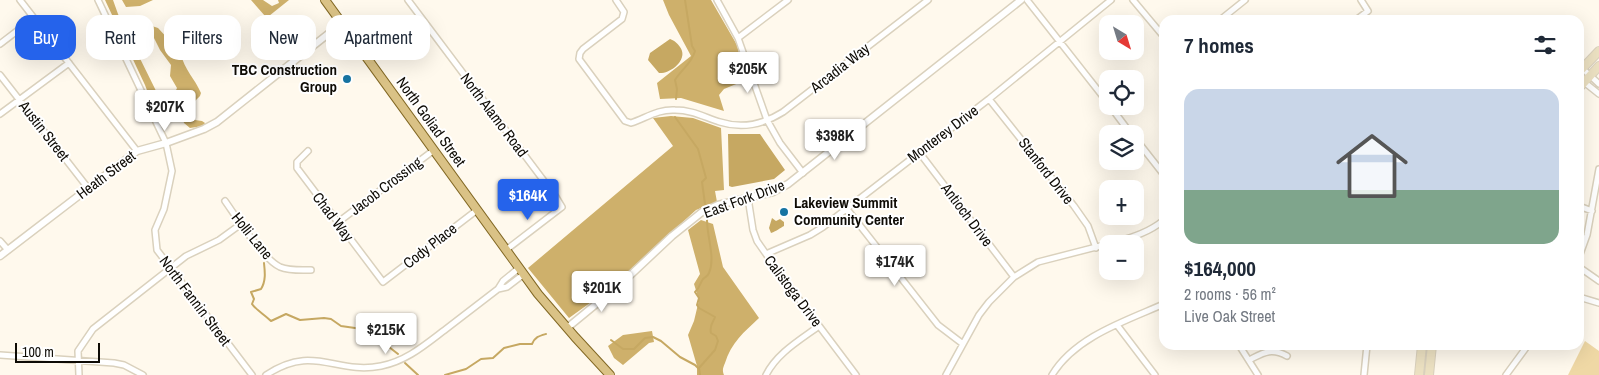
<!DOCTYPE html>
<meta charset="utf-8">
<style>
body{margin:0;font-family:"Archivo Narrow",sans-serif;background:#f6f6f7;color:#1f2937;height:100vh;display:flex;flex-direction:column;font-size:19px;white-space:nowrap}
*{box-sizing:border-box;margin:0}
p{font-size:16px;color:#747a83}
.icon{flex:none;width:28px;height:28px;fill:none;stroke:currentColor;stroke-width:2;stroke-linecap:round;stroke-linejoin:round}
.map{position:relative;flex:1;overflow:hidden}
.panel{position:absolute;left:1159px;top:15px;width:425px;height:335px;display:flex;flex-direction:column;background:#fff;border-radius:15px;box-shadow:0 5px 20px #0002}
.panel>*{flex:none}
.top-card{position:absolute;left:15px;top:15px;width:475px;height:45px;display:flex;gap:10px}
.needle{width:32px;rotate:142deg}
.fabs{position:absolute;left:1099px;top:15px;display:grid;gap:10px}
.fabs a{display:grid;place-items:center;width:45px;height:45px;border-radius:10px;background:#fff;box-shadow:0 5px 20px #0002;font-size:25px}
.scale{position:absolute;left:15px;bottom:12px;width:85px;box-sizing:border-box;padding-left:5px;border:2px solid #0e0b05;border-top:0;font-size:14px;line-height:18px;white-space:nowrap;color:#0e0b05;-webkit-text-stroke:4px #fff;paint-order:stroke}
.price{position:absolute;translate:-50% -42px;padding:0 11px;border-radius:5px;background:#fff;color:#222;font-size:16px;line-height:32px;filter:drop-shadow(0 1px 2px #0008)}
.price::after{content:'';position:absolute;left:50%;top:30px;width:15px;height:11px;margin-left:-8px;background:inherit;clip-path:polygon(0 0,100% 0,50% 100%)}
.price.current{background:#2563eb;color:#fff}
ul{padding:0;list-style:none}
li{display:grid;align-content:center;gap:10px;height:265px;padding:0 25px}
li+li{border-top:1px solid #e0e1e3}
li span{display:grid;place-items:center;height:155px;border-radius:15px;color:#555}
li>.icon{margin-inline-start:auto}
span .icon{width:90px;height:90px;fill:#fffc;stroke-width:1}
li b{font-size:21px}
h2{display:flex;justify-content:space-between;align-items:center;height:60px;padding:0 25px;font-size:21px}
.chip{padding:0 18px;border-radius:15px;background:#fff;box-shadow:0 5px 20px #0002;font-size:18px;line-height:45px}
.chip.current{background:#2563eb;color:#fff}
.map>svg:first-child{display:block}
</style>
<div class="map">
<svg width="1599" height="375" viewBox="0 0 1599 375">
<rect width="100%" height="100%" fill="#fff9ed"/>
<path fill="#efd8a5" d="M 1585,341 L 1599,351 L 1599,375 L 1568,375 Z"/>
<path fill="#ceb06b" d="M 105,0 L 113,0 L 118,14 L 162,103 L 169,103 C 170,95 175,94 177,88 L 170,76 L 171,65 L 160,50 L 149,28 L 152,26 L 158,28 L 171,42 L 189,37 L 191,40 L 189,47 L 181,54 C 184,69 195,79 201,93 L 200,96 L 188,108 L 188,112 L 195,120 L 202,121 L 205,123 L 203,126 L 190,128 L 184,123 L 182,116 L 179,115 L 169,118 L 164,127 L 161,127 L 145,85 Z
M 122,0 L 153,0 L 140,6 L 126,7 Z
M 251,0 L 263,0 L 272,6 L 279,3 L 278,0 L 289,0 L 269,16 L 265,16 Z
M 663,0 L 711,0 L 737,45 L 746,80 L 724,89 L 719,95 L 724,111 L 681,98 L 660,99 L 657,83 L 691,56 L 669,15 Z
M 671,116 L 693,118 L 721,128 L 724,190 L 715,191 L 717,202 L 696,210 L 608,290 L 569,318 L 528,268 L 673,146 L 653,118 Z
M 701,220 L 713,224 L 723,267 L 759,318 C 744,332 731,343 725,363 C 723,368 722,370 724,375 L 697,375 L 697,366 L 688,335 L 694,321 L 699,300 L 694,284 L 700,274 L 688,230 Z
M 652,331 L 654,342 L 649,343 L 623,365 L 614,358 L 608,346 L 623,335 Z"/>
<path fill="#c6a862" d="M 670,39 C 675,41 677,43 680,47 C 689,59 671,74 659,73 L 648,60 L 650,53 Z
M 728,134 L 760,134 L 785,170 L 774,179 L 732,187 L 729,186 Z
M 772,218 L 776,221 L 780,219 L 784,222 L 784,226 C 780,228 777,231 771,233 L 769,228 Z"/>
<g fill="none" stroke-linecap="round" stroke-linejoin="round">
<path stroke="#c6a862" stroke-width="2" d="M 676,99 L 677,89 L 675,80 C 681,70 692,63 695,51 L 692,46 L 685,0
M 675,117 L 698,149 L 706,178 L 702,182 L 705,204
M 264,263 C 265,272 266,281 261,289 L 251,292 L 254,299 L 252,304 C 255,309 265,315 271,321 L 286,314 L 300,320 L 324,318 L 331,319 L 341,326 L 369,330 L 377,328 L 389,347 L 398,354
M 611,340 L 623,349 L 634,349 L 645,338 L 653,337 L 661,341 L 680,357 L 695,365 L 698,368
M 405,363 L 418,375
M 445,375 L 466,369 L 481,359 L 493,358 L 504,348 L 520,344 L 532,344 C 535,337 539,336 546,334
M 700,375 L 699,368 L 715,350 L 718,341 L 716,336 L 711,333 C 709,325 713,323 715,317 L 699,308 L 697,305 L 699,298 L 695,292 C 700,288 700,283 703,279 C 706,276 707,277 709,273 C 716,257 706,235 707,217"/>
<g stroke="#dad1bd" stroke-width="8">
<path id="minor" d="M 20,0 L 137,151
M 98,0 L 166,143 L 172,171 L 164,209 L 155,230 L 157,250 L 252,375
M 408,0 L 556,197 L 562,207 L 506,250
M 616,0 L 624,12 L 622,19 L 583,49 L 580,53 L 579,59 L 625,121 L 631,123 C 646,118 658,109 675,110 C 692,110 704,117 720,122 C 742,129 764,124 783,112 L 928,0
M 717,0 L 738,38 L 767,120 L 780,143 L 803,173
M 1027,0 L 1108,103
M 1133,0 L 1164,37
M 1220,20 L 1245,0
M 1356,20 L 1368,11 L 1361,0
M 738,38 L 788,0
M 0,44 L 34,18
M 1582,68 L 1599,84
M 0,75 L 88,188
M 1579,78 L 1599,94
M 989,99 L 1074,206 L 1088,226 L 1096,248
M 1110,106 L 1131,134
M 0,114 L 69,63
M 1135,138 L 1164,175
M 308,151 L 297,162 L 297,168 L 383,282 L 477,210
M 919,152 L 1014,277
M 748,198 L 753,230 L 757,241 L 780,274 L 856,375
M 225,201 C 237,218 263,259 280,267 C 290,271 301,270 311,270
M 1579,206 L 1592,211
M 847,209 L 938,325 L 963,344
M 337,223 L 434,150
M 0,241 L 8,250
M 1109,244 C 1129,238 1147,234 1164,220
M 766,254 L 810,235 L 823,227 L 989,99 L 1111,0
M 1579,257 L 1587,235 L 1599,169
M 1579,267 L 1599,281
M 498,289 L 507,287 L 524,274
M 1579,297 L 1599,303
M 1117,325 L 1155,375
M 1239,345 L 1258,375
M 0,355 L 114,363 L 124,365 L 143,375
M 1249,360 C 1263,353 1271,347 1287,356
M 79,375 L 78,351 L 93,329 L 186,256 L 219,240 L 241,224
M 266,375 C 314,343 335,375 381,366 C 407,361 426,344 446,329 C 464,315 481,302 498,289 L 503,281 L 519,268
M 766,375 C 777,353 800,340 819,326
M 946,375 L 979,315 L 989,302 L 1014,277 L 1038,262 L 1108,244
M 1052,375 C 1075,337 1125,321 1164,304
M 1364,375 L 1367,345
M 1506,375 L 1528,345"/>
</g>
<g stroke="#dad1bd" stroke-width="9">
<path id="tertiary" d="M 0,256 L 137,151 L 166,143 L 204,129 L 217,122 L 342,23
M 567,328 L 623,282 L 672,236 L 702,212 L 718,205 L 773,192 L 788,184 L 1021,0"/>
</g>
<g stroke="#dad1bd" stroke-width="10">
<path id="secondary" d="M 1579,72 L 1599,51
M 1579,88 L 1599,66
M 1419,375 L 1422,345
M 1429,375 L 1432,345"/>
</g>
<g stroke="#826824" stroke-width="10">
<path id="primary" d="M 325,0 L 538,294 L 575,337 L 610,375"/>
</g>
<use href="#minor" stroke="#fff" stroke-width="5"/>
<use href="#tertiary" stroke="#fff" stroke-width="6"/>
<use href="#secondary" stroke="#ece1c2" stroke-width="8"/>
<use href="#primary" stroke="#dac286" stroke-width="8"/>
</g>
<g fill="#1774a2" stroke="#fff" stroke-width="2">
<circle cx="347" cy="79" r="5"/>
<circle cx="784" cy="212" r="5"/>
</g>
<g text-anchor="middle" stroke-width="4" stroke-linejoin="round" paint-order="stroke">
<g font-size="15" fill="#0e0b05" stroke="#fff">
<text transform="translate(840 68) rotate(-38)" y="5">Arcadia Way</text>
<text transform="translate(494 115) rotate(53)" y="5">North Alamo Road</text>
<text transform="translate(431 122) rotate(54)" y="5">North Goliad Street</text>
<text transform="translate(44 131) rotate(52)" y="5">Austin Street</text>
<text transform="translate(943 134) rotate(-37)" y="5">Monterey Drive</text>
<text transform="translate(1046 171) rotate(52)" y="5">Stanford Drive</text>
<text transform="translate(106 175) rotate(-37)" y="5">Heath Street</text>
<text transform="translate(386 186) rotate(-37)" y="5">Jacob Crossing</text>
<text transform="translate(744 199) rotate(-20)" y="5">East Fork Drive</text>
<text transform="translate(967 215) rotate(53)" y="5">Antioch Drive</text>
<text transform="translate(333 217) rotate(53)" y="5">Chad Way</text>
<text transform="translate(252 236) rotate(51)" y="5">Holli Lane</text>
<text transform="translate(430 246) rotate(-38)" y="5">Cody Place</text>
<text transform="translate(793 291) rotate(53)" y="5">Calistoga Drive</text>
<text transform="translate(195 301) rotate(53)" y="5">North Fannin Street</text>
</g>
<g font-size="15" font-weight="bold" fill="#0e0b05" stroke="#fff" text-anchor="end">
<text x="337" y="75">TBC Construction<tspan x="337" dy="17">Group</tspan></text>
<text x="794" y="208" text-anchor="start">Lakeview Summit<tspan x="794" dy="17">Community Center</tspan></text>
</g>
</g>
</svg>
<div class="fabs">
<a><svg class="needle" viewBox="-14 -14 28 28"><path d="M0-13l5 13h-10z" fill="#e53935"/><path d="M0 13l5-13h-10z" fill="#747a83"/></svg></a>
<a><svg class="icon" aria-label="locate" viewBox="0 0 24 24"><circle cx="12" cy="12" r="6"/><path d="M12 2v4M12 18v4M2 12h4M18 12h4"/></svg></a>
<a><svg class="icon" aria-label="layers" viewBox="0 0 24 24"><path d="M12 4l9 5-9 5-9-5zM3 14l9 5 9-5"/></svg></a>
<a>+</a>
<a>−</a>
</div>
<div class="scale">100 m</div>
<b class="price" style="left:748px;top:94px">$205K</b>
<b class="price" style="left:165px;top:132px">$207K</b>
<b class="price" style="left:835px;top:161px">$398K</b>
<b class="price current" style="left:528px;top:221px">$164K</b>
<b class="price" style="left:895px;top:287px">$174K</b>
<b class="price" style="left:602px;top:313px">$201K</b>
<b class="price" style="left:386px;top:355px">$215K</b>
<div class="top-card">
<a class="chip current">Buy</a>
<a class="chip">Rent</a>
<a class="chip">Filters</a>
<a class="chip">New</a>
<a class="chip">Apartment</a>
</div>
<section class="panel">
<h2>7 homes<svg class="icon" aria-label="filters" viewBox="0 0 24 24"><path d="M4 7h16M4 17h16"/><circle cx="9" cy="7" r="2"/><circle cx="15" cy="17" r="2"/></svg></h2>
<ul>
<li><span style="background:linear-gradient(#c9d6e8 65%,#7fa58c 0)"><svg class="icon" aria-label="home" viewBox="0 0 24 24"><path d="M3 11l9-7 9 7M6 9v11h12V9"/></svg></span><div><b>$164,000</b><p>2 rooms · 56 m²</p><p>Live Oak Street</p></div></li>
</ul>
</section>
</div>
